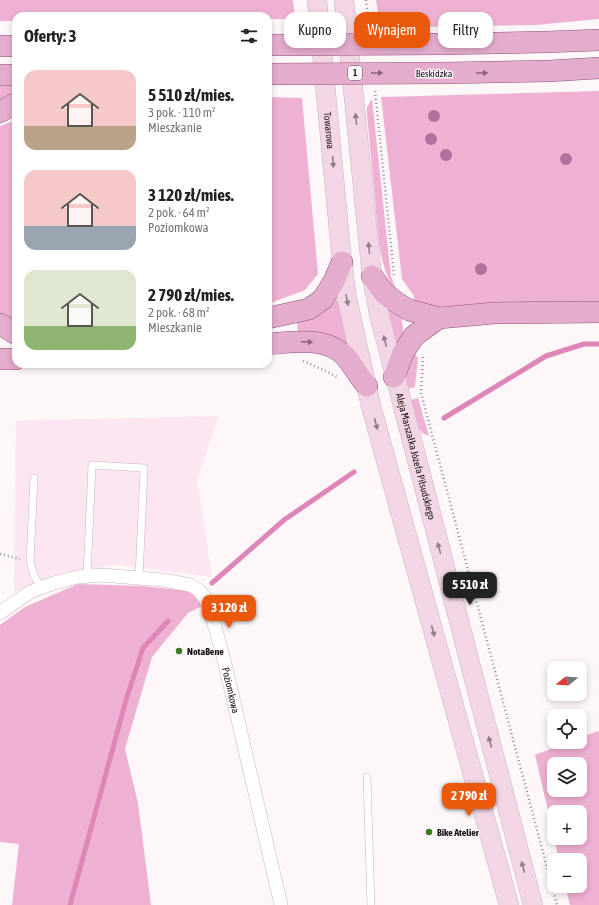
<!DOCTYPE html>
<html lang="pl">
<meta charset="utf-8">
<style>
body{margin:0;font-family:"Asap Condensed",sans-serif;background:#f6f6f6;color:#222;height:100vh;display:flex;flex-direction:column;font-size:15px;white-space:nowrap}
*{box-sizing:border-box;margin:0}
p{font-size:13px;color:#767676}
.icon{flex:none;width:22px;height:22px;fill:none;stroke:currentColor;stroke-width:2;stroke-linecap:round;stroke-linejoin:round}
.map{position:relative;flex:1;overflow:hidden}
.side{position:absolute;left:12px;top:12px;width:260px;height:356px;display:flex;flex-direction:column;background:#fff;border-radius:12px;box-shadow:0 2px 6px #0003}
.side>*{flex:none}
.hud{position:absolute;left:284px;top:12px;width:255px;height:36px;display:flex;gap:8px}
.needle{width:26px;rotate:253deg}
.controls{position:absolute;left:547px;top:661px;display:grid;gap:8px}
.controls a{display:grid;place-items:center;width:40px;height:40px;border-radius:8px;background:#fff;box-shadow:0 2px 6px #0003;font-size:20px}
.price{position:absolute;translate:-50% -34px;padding:0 9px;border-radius:8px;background:#ea580c;color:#fff;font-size:13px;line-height:26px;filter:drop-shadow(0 1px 2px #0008)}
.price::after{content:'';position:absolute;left:50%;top:24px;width:12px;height:9px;margin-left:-6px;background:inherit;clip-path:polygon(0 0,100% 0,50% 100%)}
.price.active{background:#222;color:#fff}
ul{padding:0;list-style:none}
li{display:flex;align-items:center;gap:12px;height:100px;padding:0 12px}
li span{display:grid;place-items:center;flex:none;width:112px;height:80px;border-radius:12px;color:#555}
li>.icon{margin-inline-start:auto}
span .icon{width:48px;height:48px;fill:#fffc;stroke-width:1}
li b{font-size:17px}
h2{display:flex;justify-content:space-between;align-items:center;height:48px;padding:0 12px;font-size:17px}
.tag{padding:0 14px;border-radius:12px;background:#fff;box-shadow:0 2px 6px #0003;font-size:14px;line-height:36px}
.tag.active{background:#ea580c;color:#fff}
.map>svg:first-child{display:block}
</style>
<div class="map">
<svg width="599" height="905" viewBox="0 0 599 905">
<rect width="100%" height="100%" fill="#fdf7fa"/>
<path fill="#fbe6f1" d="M 219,416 L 197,480 L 212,577 L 119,565 L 64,572 L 14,592 L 16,421 Z"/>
<path fill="#efb1d3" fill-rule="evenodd" d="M 0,0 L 293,0 L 295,19 L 268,19 L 268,16 L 16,16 L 16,21 L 0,21 Z
M 376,0 L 599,0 L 599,19 L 535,25 L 414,27 L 379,20 Z
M 0,83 L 16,83 L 16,93 L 0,104 Z
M 599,91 L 599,301 L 433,307 L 414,306 L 414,296 L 402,279 L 381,97 Z
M 268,97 L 302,98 L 318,274 L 305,290 L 268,304 Z
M 372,99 L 391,277 L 398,293 C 386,280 382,261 379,244 L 367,114 L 367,107 Z
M 16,120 L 16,326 L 0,317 L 0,126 Z
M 338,299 L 348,349 L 298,335 L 297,322 C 306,320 316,318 324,312 C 329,308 332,302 338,299 Z
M 388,306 L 401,314 L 403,330 L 406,337 L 396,351 Z
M 413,352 L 418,358 L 415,387 L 408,389 C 404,374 407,366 413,352 Z
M 418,398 L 429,436 L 422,433 L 419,429 L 411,400 Z
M 78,584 L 142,586 L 190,591 L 202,606 L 188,613 L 152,657 L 125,749 L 138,803 L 151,905 L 12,905 L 19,844 L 0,842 L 0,625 L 25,607 Z
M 598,731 L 599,732 L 599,905 L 570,905 L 565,886 L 580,886 L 580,860 L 559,860 L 554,838 L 580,838 L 580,812 L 554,812 L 554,836 L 535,755 L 569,742 L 580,742 L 580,738 ZM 554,764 L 580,764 L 580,790 L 554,790 Z"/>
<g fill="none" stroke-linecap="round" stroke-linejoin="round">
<path stroke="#de86b8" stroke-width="5" d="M 444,418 L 546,356 L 584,344 L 599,344
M 212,583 L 284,520 L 354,472
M 70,905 L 126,700 L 143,648 L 168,621"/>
<g stroke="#ccb2c0" stroke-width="8">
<path id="lane" d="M 34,478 L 30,561 L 34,576 L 42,588
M 87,576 L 92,465 L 144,468 L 139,578
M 367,777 L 371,905"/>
</g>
<g stroke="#ccb2c0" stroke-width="14">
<g id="street">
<path id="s1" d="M 0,613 L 30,592 L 54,583 L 77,577 L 101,575 L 163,580 L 190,585 L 199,590 L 205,598 L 210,609 L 225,664 L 281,905"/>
</g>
</g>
<g stroke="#ccb2c0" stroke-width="20">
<g id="secondary">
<path id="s2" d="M 317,0 L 342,262 L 347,299 L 371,406 L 509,905"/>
<path id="s3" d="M 344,0 L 372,276 L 379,314 L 533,905"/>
</g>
</g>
<g stroke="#915176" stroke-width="22">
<path id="primary" d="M 441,44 L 546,42 L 599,40
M 0,46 L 16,46
M 443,73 L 549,71 L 599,68
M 0,75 L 16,75
M 0,112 L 16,103
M 372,276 L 384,293 L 396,302 L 409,310 L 439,318 L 495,313 L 599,312
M 268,318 L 309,309 L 323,299 L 334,281 L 342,262
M 0,324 L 16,334
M 268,344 C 293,342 325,336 345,356 C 353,365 359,377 367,386
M 0,359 L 16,359
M 394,377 L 403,353 L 414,336 L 439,318"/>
</g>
<path stroke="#958e92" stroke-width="2.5" stroke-dasharray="1 3" stroke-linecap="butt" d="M 366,0 L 369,26
M 375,91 L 394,275
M 423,357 L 421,393 L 557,905
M 303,361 L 326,371 L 337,377
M 0,554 L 20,559"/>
<use href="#lane" stroke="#fff" stroke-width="7"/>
<use href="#street" stroke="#fff" stroke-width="13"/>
<use href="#secondary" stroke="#f2d6e6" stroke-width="19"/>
<use href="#primary" stroke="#e4accd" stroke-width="21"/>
<g stroke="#915176" stroke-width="22" stroke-linecap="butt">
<path id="primary-bridge" d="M 268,45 L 441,44
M 268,74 L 443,73"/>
</g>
<use href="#primary-bridge" stroke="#e4accd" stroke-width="21"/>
</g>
<g fill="#b1719d">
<circle cx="434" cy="116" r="6"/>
<circle cx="431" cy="139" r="6"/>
<circle cx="446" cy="155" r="6"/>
<circle cx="566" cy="159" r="6"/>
<circle cx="481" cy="269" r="6"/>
</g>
<defs><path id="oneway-solid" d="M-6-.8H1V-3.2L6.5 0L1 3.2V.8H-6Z"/></defs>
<g fill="#886579">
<use href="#oneway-solid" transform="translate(377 73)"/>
<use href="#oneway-solid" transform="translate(482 73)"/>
<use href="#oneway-solid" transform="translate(307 342) rotate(2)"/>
</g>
<g fill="#8f7c87">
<use href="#oneway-solid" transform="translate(356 119) rotate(-96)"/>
<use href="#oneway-solid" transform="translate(333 162) rotate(85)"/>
<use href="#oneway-solid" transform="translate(369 248) rotate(-96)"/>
<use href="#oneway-solid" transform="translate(347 300) rotate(79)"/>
<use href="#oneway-solid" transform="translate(385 341) rotate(-104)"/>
<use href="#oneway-solid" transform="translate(376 424) rotate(75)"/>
<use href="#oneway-solid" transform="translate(439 548) rotate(-105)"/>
<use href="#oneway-solid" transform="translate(433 631) rotate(75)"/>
<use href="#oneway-solid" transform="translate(490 742) rotate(-105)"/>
<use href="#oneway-solid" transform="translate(523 867) rotate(-105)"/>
</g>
<g fill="#3a7e21" stroke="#fdf7fa" stroke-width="1.5">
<circle cx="179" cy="651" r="4"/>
<circle cx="429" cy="832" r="4"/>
</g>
<g text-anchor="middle" stroke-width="3" stroke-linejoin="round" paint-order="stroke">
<rect fill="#fdf7fa" stroke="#5c5458" stroke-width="1" x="348" y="66" width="14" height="14" rx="3"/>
<g font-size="9" font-weight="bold" fill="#170e13">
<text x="355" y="76">1</text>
</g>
<g font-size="10" fill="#170e13" stroke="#fdf7fa">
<text x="434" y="77">Beskidzka</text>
<text dy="4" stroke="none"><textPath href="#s2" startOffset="131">Towarowa</textPath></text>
<text dy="4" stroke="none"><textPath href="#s3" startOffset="463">Aleja Marszałka Józefa Piłsudskiego</textPath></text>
<text dy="4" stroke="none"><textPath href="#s1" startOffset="316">Poziomkowa</textPath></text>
</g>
<g font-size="10" font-weight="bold" fill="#170e13" stroke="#fdf7fa" text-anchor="start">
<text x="187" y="655">NotaBene</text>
<text x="437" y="836">Bike Atelier</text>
</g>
</g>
</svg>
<div class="controls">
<a><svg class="needle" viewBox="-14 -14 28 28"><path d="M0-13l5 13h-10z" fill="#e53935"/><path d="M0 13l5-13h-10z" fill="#767676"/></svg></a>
<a><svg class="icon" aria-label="locate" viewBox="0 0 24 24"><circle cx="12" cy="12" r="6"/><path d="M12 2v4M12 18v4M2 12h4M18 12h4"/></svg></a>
<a><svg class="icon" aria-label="layers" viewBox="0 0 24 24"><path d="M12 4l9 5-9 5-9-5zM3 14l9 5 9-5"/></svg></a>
<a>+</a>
<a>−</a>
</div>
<b class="price active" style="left:470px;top:606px">5 510 zł</b>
<b class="price" style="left:229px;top:629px">3 120 zł</b>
<b class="price" style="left:469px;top:817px">2 790 zł</b>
<div class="hud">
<a class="tag">Kupno</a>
<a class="tag active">Wynajem</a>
<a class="tag">Filtry</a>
</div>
<section class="side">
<h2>Oferty: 3<svg class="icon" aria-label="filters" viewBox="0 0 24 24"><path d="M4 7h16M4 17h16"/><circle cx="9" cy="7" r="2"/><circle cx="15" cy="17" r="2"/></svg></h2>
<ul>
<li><span style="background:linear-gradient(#f6c9c9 70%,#b9a48a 0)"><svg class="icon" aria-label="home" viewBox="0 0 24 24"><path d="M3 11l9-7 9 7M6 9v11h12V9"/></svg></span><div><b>5 510 zł/mies.</b><p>3 pok. · 110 m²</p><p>Mieszkanie</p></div></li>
<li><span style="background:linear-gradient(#f6c9c9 70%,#9aa5b1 0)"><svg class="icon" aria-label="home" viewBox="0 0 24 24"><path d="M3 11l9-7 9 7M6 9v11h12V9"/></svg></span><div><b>3 120 zł/mies.</b><p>2 pok. · 64 m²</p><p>Poziomkowa</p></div></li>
<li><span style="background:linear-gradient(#dfe7d0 70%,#8fb573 0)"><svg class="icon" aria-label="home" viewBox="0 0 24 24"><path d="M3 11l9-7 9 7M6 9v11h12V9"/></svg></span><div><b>2 790 zł/mies.</b><p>2 pok. · 68 m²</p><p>Mieszkanie</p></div></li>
</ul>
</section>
</div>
